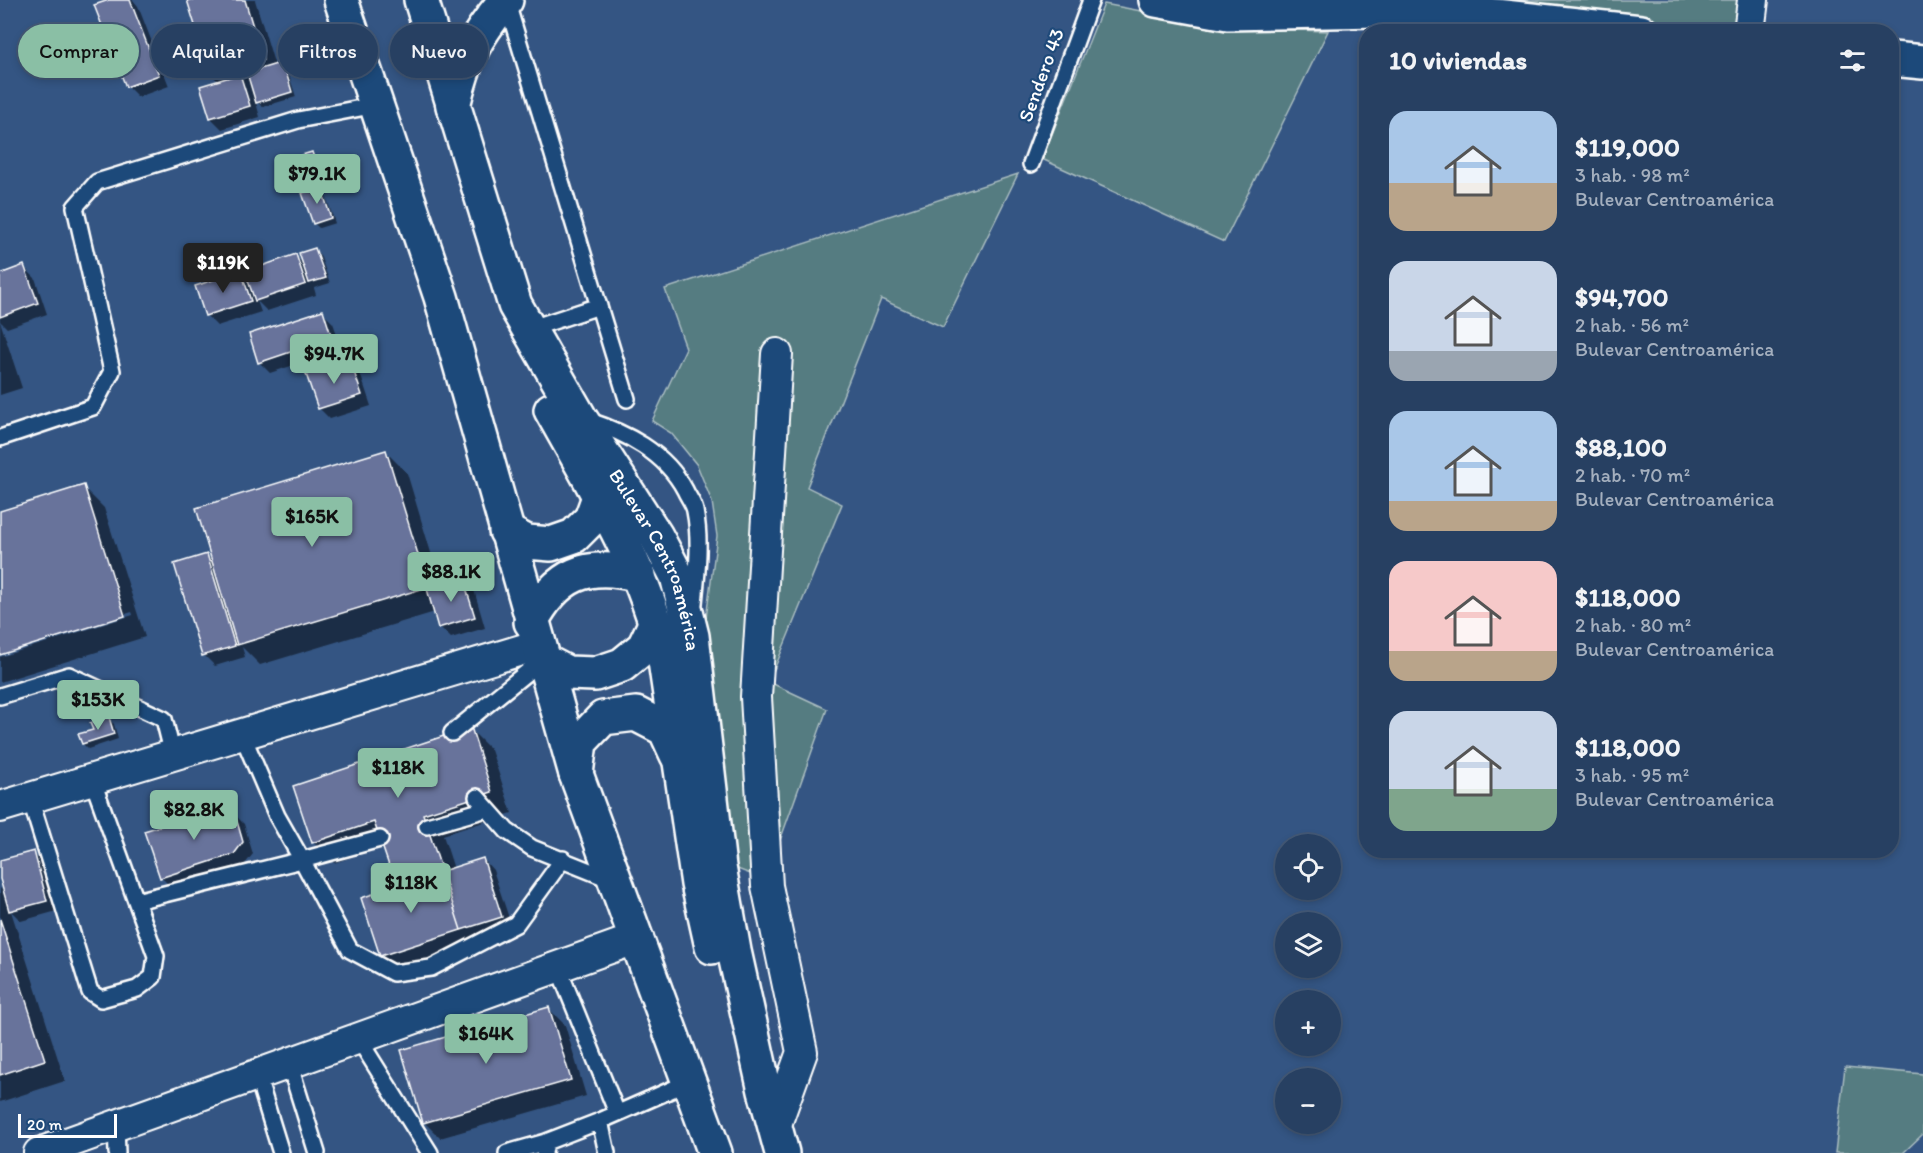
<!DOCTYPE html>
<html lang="es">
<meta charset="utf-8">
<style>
body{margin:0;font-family:Itim,sans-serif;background:#2f4768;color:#f1f3f6;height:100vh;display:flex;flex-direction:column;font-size:22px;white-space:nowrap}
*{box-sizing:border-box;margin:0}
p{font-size:20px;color:#a4afbe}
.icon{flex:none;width:33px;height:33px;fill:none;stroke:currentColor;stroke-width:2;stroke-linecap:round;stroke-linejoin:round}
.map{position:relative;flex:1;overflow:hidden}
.side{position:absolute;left:1359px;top:24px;width:540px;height:834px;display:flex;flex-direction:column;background:#274062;border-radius:24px;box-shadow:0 3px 9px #0003,0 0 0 2px #435977}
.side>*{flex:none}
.banner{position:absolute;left:18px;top:24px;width:570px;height:54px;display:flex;gap:12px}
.controls{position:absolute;left:1275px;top:834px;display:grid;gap:12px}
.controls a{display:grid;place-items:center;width:66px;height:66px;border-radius:50%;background:#274062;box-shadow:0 3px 9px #0003,0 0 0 2px #435977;font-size:30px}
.scale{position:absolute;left:18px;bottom:15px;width:99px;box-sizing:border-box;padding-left:6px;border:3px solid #fff;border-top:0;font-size:16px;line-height:21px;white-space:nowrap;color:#fff;-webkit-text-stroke:4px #1f4a7a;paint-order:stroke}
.price{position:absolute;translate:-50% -51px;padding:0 14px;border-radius:6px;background:#8abfa5;color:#111;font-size:20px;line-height:39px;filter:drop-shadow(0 2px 3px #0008)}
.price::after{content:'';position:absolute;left:50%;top:36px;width:18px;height:14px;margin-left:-9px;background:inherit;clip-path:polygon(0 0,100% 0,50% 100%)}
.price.selected{background:#222;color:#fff}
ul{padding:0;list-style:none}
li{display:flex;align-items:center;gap:18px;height:150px;padding:0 30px}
li span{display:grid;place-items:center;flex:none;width:168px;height:120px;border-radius:18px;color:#555}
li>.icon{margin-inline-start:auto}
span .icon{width:72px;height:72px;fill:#fffc;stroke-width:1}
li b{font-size:26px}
h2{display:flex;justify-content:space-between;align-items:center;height:72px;padding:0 30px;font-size:26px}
.tag{padding:0 21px;border-radius:27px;background:#274062;box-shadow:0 3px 9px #0003,0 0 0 2px #435977;font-size:21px;line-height:54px}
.tag.selected{background:#8abfa5;color:#111}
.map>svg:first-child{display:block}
</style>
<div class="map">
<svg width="1923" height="1153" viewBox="0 0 1923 1153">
<rect width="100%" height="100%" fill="#345583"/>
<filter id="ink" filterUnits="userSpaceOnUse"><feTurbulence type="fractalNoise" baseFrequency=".0167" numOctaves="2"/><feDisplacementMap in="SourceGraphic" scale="12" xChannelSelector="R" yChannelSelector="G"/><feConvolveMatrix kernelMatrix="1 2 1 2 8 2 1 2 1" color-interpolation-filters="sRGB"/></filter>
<g filter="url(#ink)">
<path fill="#547b81" stroke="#aabdc0" stroke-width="1.5" d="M 1466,0 L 1742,0 L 1738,31 Z
M 1104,4 L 1231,28 L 1328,31 L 1224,242 L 1042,159 Z
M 1018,174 L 943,327 L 881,299 L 807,487 L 842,504 L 769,682 L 827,709 L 766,880 L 727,865 L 705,626 L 717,536 L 712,502 L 697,465 L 671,433 L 652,421 L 686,348 L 665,289 Z
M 1845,1067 L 1923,1074 L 1923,1134 L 1903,1153 L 1835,1153 Z"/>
<path fill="#0007" d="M 113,0 L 133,0 L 138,6 L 169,86 L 138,97 L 127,86 Z
M 189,0 L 255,0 L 275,66 L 282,63 L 287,69 L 296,97 L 262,107 L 255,99 L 260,117 L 222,129 L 211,118 L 202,87 L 219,82 L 212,75 Z
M 312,153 L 317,158 L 326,185 L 319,187 L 325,194 L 335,223 L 319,228 L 314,223 L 309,192 L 303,186 Z
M 315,250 L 320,255 L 330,283 L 314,288 L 316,295 L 267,311 L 257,301 L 261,312 L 217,326 L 206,315 L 240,273 L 250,283 L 296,256 L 305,266 Z
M 24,267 L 35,278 L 47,314 L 7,328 L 0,321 L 22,388 L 0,395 L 0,276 Z
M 322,312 L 333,323 L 342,349 L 270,373 L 259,362 Z
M 349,362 L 360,373 L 371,406 L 330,419 L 319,408 Z
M 386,452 L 407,473 L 441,586 L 463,579 L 474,590 L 485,628 L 451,638 L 440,627 L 435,612 L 260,665 L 242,647 L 245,657 L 215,666 L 204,655 L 176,565 L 207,556 L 214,562 Z
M 83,487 L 104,508 L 145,637 L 0,682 L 0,657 L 133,615 L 132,612 L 0,654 L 0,513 Z
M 109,719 L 114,724 L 118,739 L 88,749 L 83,744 Z
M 470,729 L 491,750 L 512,813 L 443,835 L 454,869 L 483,859 L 493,870 L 512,927 L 476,946 L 397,971 L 381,955 L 399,887 L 384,846 L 334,863 L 313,842 Z
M 233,813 L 244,824 L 253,854 L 245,864 L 172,888 L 161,877 Z
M 33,853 L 44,864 L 57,911 L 21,921 L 11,911 L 65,1081 L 0,1102 L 0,888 L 5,893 L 0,862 Z
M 549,1009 L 565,1025 L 586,1096 L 440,1138 L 424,1122 Z"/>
<path fill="#68739b" stroke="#fff" stroke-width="1.5" d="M 109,0 L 130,0 L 159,75 L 126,87 L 94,5 Z
M 187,0 L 245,0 L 263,60 L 211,76 Z
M 283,62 L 292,92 L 256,103 L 247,73 Z
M 240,74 L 250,106 L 210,118 L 200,86 Z
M 312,152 L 322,180 L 301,187 L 292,158 Z
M 321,187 L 331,218 L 313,224 L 302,193 Z
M 315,248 L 326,278 L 309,283 L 299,253 Z
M 296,254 L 306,284 L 255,301 L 245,272 Z
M 24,265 L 38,303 L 0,317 L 0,274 Z
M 241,271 L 251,301 L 205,316 L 195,286 Z
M 323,310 L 332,338 L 258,363 L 249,334 Z
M 350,360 L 362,395 L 318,409 L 306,374 Z
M 386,450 L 428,587 L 237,645 L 196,508 Z
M 84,485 L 125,616 L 0,655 L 0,511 Z
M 207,554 L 235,646 L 202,656 L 174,564 Z
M 463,578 L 475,617 L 438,628 L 427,589 Z
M 109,717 L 114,734 L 82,744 L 78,734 L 93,730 L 90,723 Z
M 471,727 L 492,792 L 423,814 L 442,871 L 396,886 L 374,822 L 312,843 L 293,786 Z
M 219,808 L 234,811 L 243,842 L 234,854 L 160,878 L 144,831 Z
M 34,851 L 47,901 L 9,911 L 0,879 L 0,860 Z
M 483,858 L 502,917 L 461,930 L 442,871 Z
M 442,871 L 461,930 L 380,956 L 361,898 Z
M 0,919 L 45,1060 L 0,1075 Z
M 549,1007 L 571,1080 L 423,1123 L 401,1050 Z"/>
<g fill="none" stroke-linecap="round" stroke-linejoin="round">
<g stroke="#fff" stroke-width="20">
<path id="lane" d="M 506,0 L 627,399
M 1031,164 L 1091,0
M 529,329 L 599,306
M 587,420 C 626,433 665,452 685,490 C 688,497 694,504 695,511 C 701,541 697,573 694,603
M 0,438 L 93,407 L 112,371 L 75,207 L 97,182 L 298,120 L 376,105
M 0,696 L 69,675 L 164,719 L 173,755
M 452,733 L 542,660
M 242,734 L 277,816 L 302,860 L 380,839
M 477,797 L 507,831 L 532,848 L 612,880
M 30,798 L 90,992 L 101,999 L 137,989 L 153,977 L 156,956 L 92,779
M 427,826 L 487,809
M 136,901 L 302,860 L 350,950 L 393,973 L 431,968 L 516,924 L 563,859
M 558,967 L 617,1113
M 358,1038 L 430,1153
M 289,1063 L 317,1153
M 257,1075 L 281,1153
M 116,1125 L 117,1153
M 507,1153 L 546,1142
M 544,1153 L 546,1142 L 600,1121
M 607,1153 L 600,1121 L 689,1082"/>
</g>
<g stroke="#fff" stroke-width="34">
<path id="street" d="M 1749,32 L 1753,0
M 0,807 L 538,645
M 775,1127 L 802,1052 L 767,886 L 756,697 L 777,354
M 39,1153 L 638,938"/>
</g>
<g stroke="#fff" stroke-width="38">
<path id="secondary" d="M 1156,0 L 1228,13 L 1432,9 L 1641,32
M 1892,59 L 1923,62
M 453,106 C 464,58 475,37 506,0"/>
</g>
<g stroke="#fff" stroke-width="38">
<g id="primary">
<path d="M 341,0 L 441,297 L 576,774 L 715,1153"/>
<path id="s1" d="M 421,0 L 515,305 L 580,418 L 656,536 L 677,576 L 692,636 L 719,867 L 734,951 L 765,1091 L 782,1153"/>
<path d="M 551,410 C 595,489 643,565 664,654 L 698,884 L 712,947"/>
<path d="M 506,531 L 527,542 L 551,544 L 574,536 L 591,519 L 599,497"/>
<path d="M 531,622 C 557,574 586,561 639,575"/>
<path d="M 542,660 L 567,673 L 595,674 L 622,665 L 644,647 L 656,622"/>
<path d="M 576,774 L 580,742 L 603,718 L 636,714 L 665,729 L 677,755"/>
</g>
</g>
<use href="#lane" stroke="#1f4a7a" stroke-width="15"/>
<use href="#street" stroke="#1f4a7a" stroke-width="30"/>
<use href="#secondary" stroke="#1f4a7a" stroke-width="33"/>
<use href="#primary" stroke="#1f4a7a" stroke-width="33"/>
</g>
</g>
<g text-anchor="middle" stroke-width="4.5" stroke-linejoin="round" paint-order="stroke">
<g font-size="20" fill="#fff" stroke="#1f4a7a">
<text transform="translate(1041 75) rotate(-70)" y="7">Sendero 43</text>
<text dy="7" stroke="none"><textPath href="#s1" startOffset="612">Bulevar Centroamérica</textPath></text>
</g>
</g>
</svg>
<div class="controls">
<a><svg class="icon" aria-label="locate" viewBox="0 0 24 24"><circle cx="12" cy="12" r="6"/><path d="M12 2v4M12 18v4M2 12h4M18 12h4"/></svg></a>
<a><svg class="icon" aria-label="layers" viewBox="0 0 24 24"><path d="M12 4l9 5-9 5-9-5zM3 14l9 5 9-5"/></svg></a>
<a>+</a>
<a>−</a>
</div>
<div class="scale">20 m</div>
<b class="price" style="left:317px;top:205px">$79.1K</b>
<b class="price selected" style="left:223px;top:294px">$119K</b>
<b class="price" style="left:334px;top:385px">$94.7K</b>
<b class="price" style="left:312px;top:548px">$165K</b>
<b class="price" style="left:451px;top:603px">$88.1K</b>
<b class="price" style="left:98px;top:731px">$153K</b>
<b class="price" style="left:398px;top:799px">$118K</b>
<b class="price" style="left:194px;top:841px">$82.8K</b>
<b class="price" style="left:411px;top:914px">$118K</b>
<b class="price" style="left:486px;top:1065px">$164K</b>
<div class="banner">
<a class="tag selected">Comprar</a>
<a class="tag">Alquilar</a>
<a class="tag">Filtros</a>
<a class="tag">Nuevo</a>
</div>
<section class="side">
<h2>10 viviendas<svg class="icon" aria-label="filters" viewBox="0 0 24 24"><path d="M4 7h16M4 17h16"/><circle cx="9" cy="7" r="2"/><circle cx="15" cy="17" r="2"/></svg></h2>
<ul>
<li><span style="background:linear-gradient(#a9c7e8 60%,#b9a48a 0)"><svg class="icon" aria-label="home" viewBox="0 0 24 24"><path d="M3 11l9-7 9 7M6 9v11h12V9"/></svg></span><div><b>$119,000</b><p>3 hab. · 98 m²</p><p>Bulevar Centroamérica</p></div></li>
<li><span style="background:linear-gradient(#c9d6e8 75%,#9aa5b1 0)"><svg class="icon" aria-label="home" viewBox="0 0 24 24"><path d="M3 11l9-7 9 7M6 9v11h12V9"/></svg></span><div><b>$94,700</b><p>2 hab. · 56 m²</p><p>Bulevar Centroamérica</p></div></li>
<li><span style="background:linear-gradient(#a9c7e8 75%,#b9a48a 0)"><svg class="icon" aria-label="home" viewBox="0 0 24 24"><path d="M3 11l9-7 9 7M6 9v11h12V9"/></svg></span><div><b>$88,100</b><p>2 hab. · 70 m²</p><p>Bulevar Centroamérica</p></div></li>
<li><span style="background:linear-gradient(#f6c9c9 75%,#b9a48a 0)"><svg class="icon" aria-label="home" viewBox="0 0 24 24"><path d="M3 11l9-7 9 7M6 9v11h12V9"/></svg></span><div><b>$118,000</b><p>2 hab. · 80 m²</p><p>Bulevar Centroamérica</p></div></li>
<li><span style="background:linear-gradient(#c9d6e8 65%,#7fa58c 0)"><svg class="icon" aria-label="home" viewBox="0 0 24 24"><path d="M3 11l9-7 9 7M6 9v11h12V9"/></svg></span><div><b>$118,000</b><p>3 hab. · 95 m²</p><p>Bulevar Centroamérica</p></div></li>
</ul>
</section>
</div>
